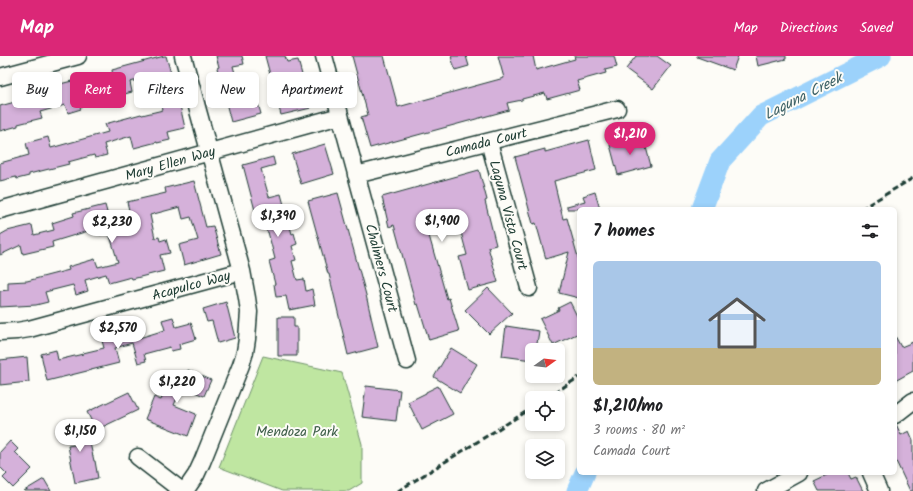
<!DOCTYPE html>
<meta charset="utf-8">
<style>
body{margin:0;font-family:Kalam,sans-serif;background:#f2f2f2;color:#202124;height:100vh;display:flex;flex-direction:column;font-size:15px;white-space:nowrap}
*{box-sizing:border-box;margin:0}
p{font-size:13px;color:#757577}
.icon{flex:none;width:22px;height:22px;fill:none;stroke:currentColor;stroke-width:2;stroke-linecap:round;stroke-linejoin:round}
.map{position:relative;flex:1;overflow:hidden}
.side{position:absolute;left:577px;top:151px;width:320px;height:268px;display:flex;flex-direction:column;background:#fff;border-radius:6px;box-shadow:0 2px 6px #0003}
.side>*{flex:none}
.banner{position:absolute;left:12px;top:16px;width:380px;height:36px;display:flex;gap:8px}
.needle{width:26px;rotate:75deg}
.buttons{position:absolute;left:525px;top:287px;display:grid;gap:8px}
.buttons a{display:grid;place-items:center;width:40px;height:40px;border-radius:6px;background:#fff;box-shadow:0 2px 6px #0003;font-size:20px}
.price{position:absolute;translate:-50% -34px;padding:0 9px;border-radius:14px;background:#fff;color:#222;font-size:13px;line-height:26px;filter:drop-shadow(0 1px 2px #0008)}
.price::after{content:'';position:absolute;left:50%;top:24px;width:12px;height:9px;margin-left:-6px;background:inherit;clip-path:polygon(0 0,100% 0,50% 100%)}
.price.on{background:#db2777;color:#fff}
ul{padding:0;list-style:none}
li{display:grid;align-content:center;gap:8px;height:212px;padding:0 16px}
li span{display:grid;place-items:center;height:124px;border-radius:6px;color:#555}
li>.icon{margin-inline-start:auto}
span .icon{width:72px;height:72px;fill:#fffc;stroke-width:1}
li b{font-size:17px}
h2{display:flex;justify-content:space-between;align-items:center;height:48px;padding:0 16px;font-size:17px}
.pill{padding:0 14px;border-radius:6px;background:#fff;box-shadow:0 2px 6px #0003;font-size:14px;line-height:36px}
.pill.on{background:#db2777;color:#fff}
header{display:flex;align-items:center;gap:24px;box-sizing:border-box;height:56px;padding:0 20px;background:#db2777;color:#fff}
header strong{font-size:19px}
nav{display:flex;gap:22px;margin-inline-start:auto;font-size:14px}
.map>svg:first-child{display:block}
</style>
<header>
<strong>Map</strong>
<nav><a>Map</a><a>Directions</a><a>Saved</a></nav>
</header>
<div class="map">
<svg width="913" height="435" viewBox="0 0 913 435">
<rect width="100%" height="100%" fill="#fdfcf7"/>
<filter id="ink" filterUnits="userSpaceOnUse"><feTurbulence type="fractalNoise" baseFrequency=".025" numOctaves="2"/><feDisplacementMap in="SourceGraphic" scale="8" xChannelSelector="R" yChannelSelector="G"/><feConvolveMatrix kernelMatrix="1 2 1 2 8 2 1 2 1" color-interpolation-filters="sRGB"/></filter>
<g filter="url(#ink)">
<path fill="#bfe6a1" stroke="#6f926a" d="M 263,300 L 342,317 L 362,388 L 362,427 L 349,435 L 282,435 L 219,411 Z"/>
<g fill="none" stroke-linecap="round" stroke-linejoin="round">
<path stroke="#9cd2fb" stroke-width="21" d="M 702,153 L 720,105 L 761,60 L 881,0
M 577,435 L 585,417"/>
</g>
<path fill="#d5b1da" stroke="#1f3d34" d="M 164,0 L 166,0 L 179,45 L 185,72 L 168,76 L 170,84 L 157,87 L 157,86 L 134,92 L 131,80 L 104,88 L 107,99 L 95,102 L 94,99 L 68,106 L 69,108 L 29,118 L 29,120 L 17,123 L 16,121 L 0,125 L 0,107 L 29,99 L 26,87 L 48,81 L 51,92 L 108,76 L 105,68 L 141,58 L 142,59 L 163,54 L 153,20 L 130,26 L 132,36 L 102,44 L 101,41 L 79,48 L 81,53 L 68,57 L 65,49 L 40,56 L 42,62 L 18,68 L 18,70 L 0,75 L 0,50 L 15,46 L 16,47 L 40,40 L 38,34 L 52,30 L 72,25 L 73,29 L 91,24 L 92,27 L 113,21 L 112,14 Z
M 216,0 L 242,0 L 244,8 L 233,10 L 236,21 L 234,22 L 242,49 L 257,44 L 261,58 L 231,66 L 217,12 L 219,11 Z
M 265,0 L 285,0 L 287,6 L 298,4 L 311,52 L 281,59 Z
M 352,0 L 384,0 L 398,51 L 504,22 L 498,0 L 533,0 L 536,14 L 575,3 L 574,0 L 614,0 L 617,11 L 605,14 L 606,17 L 577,25 L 580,34 L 547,43 L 545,37 L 522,43 L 522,44 L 507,47 L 509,54 L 370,92 L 361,61 L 368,59 Z
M 451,0 L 466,0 L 469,10 L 455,14 Z
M 636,0 L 657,0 L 671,10 L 653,33 L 626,13 Z
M 697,0 L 738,0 L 733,14 L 697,1 Z
M 756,0 L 786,0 L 786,3 L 758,10 Z
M 643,80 L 651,110 L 618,119 L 610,89 Z
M 589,84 L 596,114 L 554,125 L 563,163 L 567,162 L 579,205 L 579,242 L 559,237 L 569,196 L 546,203 L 536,167 L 533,168 L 515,101 L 545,93 L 545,96 Z
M 325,88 L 334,118 L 301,128 L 292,98 Z
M 273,101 L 275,109 L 261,113 L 269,141 L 281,138 L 292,178 L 294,177 L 297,188 L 292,190 L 296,204 L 292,205 L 297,224 L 304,223 L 306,235 L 312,233 L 315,249 L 289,254 L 286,240 L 276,241 L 274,228 L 275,228 L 269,205 L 275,203 L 268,176 L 267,176 L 262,160 L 257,162 L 243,109 Z
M 479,114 L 487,144 L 485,145 L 496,189 L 488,191 L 498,226 L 468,234 L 459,201 L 467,199 L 455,154 L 424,162 L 447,243 L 449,242 L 459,275 L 429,284 L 418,248 L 416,249 L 394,169 L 389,171 L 382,141 Z
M 194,125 L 206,171 L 213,170 L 221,198 L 184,209 L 179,189 L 198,184 L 191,161 L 183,163 L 180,151 L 150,159 L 155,182 L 159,181 L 160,185 L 166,183 L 170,197 L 160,199 L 164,215 L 132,223 L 131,221 L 109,227 L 106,218 L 85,224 L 88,235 L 76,239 L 73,229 L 45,236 L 48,246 L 36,249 L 0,251 L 0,235 L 8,234 L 8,226 L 27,225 L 69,214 L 68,211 L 95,203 L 98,211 L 118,206 L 109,177 L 100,179 L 98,172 L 52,186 L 53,191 L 23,198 L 21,189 L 0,199 L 0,179 L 7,175 L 32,169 L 34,179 L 54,174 L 52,167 L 74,160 L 73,157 L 105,149 L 108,160 L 129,154 L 127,146 L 166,137 L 165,132 Z
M 595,136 L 600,153 L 567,153 L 567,150 L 585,145 L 583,140 Z
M 338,137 L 366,239 L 378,291 L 348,299 L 329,218 L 328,218 L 308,145 Z
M 488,232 L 512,257 L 489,278 L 465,254 Z
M 226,246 L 235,282 L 218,287 L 212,265 L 207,266 L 203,253 Z
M 570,246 L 579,264 L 579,277 L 553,289 L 540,263 L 559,254 L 558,252 Z
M 173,261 L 176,271 L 191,267 L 196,283 L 179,288 L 180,293 L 171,295 L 170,291 L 144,298 L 146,305 L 138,307 L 132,287 L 115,292 L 119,307 L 47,325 L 41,298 L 56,294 L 58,304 L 83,298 L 83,297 L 104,292 L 101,281 L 136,271 L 139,282 L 165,274 L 162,264 Z
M 278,261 L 294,261 L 294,271 L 297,271 L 297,300 L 278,300 Z
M 506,270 L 539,275 L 536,294 L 532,294 L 532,304 L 502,300 Z
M 895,280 L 901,291 L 913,286 L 913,315 L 895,325 Z
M 451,292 L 477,308 L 460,337 L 434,321 Z
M 27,301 L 29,326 L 0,329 L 0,304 Z
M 188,314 L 211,324 L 204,340 L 182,331 L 174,349 L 196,358 L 188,380 L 145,363 L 154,341 L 161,344 L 170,321 L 182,326 Z
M 366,330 L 400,334 L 396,365 L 362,361 Z
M 438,330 L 453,358 L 422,374 L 408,346 L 426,337 L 426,336 Z
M 129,336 L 138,354 L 96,374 L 87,356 Z
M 66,363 L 88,378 L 94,405 L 95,405 L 98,422 L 75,427 L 68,390 L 80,388 L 59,373 Z
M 895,368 L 896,368 L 901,379 L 909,375 L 913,384 L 913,435 L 910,435 L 895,403 Z
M 10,385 L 18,393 L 15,396 L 32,413 L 13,432 L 3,422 L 7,418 L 0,411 L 0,396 Z
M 831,417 L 848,417 L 851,423 L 856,421 L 863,435 L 819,435 L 814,425 Z
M 44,423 L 51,435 L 24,435 Z"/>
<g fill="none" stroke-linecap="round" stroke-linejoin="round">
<g stroke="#1f3d34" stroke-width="19">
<path id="minor" d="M 183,0 L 242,215 L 247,242 L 249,256 L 247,283 L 245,296 L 241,309 L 202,406 L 196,419 L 185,435
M 324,0 L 407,305
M 0,21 L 78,0
M 489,86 L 529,232
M 356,119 L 617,53
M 0,154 L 340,60
M 0,276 L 17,275 L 29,273 L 242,215
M 895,359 L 913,345
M 138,401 L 182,435
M 871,417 L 879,435
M 766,435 L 799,417"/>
</g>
<use href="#minor" stroke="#fdfcf7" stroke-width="16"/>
<path stroke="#1f3d34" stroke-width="3" stroke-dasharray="6 3" stroke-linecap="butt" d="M 861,153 L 913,122
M 547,342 L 579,321
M 398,435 L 532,352"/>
</g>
</g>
<g text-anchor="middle" stroke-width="4" stroke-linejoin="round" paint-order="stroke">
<g font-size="14" fill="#1f3d34" stroke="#fdfcf7">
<text transform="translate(486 86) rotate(-14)" y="5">Camada Court</text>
<text transform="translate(170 107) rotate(-16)" y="5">Mary Ellen Way</text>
<text transform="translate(509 159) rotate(75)" y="5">Laguna Vista Court</text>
<text transform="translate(382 212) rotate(75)" y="5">Chalmers Court</text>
<text transform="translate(191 229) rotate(-15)" y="5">Acapulco Way</text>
</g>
<g font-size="14" fill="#3f5f4a" stroke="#fdfcf7">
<text x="297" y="380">Mendoza Park</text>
</g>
<g font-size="15" font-style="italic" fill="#3e6266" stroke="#fdfcf7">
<text transform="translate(803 40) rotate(-27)" y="5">Laguna Creek</text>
</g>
</g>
</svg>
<div class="buttons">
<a><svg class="needle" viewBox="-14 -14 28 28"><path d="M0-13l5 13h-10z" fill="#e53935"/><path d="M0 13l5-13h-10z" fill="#757577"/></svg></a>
<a><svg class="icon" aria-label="locate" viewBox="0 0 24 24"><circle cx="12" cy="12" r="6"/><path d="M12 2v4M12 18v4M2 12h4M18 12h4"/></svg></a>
<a><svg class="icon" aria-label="layers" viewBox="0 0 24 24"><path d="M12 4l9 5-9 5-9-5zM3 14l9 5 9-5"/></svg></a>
</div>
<b class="price on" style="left:630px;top:100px">$1,210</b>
<b class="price" style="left:278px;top:182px">$1,390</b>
<b class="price" style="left:442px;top:187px">$1,900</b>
<b class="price" style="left:112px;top:188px">$2,230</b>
<b class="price" style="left:118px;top:294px">$2,570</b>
<b class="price" style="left:177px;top:348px">$1,220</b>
<b class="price" style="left:80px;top:397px">$1,150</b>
<div class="banner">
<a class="pill">Buy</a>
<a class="pill on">Rent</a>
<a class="pill">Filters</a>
<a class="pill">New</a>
<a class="pill">Apartment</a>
</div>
<section class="side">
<h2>7 homes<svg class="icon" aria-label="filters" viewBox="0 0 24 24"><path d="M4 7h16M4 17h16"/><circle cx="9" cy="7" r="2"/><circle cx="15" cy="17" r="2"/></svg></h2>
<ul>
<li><span style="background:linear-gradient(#a9c7e8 70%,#c2b280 0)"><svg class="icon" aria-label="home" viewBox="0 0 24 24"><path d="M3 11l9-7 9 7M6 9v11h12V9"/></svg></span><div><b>$1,210/mo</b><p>3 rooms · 80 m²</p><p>Camada Court</p></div></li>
</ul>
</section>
</div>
